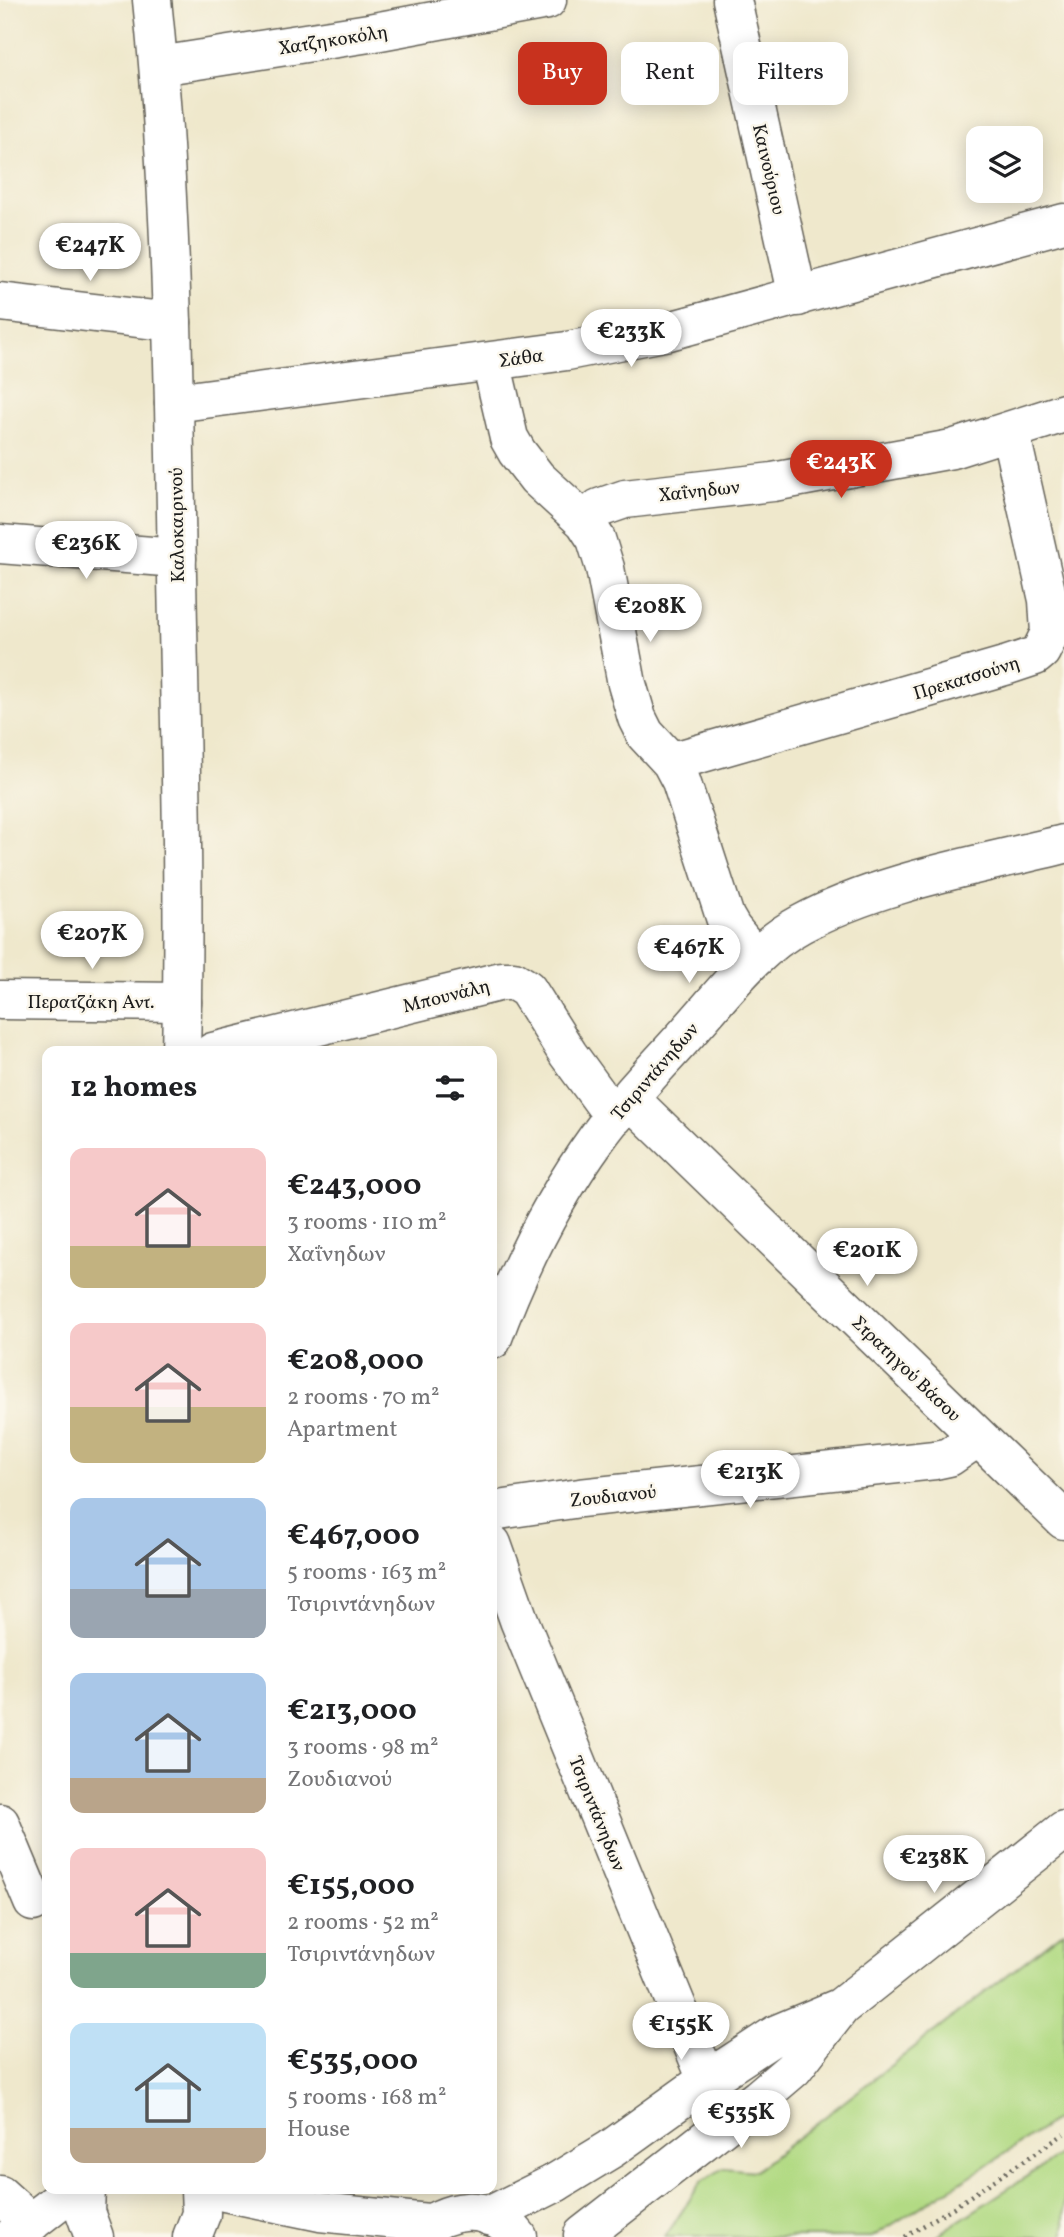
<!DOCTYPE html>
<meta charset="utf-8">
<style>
body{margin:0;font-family:Vollkorn,serif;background:#f6f6f6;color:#202124;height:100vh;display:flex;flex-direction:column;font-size:26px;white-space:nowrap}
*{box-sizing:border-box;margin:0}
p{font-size:23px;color:#757577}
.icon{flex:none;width:38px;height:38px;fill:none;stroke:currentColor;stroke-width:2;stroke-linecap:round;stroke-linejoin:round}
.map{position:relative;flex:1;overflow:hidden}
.sheet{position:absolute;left:42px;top:1046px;width:455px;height:1148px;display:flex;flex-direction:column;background:#fff;border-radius:14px;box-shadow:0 4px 18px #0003}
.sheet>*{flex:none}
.banner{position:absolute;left:518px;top:42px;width:441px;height:63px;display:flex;gap:14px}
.fabs{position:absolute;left:966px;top:126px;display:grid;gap:14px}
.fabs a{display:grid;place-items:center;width:77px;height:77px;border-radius:14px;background:#fff;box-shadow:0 4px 18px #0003;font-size:35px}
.price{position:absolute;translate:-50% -60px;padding:0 16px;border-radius:24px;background:#fff;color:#222;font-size:23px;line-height:46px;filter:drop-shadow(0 2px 4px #0008)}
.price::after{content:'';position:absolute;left:50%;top:42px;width:21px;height:16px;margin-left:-10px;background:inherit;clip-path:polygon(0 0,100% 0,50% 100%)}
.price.selected{background:#c8321e;color:#fff}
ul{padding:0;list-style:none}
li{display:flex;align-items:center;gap:21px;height:175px;padding:0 28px}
li span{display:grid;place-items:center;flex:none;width:196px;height:140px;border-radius:14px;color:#555}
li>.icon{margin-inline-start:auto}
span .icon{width:84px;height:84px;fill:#fffc;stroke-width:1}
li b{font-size:30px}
h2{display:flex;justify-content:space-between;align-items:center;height:84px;padding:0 28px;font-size:30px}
.pill{padding:0 24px;border-radius:14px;background:#fff;box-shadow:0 4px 18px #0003;font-size:24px;line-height:63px}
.pill.selected{background:#c8321e;color:#fff}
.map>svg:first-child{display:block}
</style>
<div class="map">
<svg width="1064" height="2237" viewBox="0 0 1064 2237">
<rect width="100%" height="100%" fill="#fbf7ec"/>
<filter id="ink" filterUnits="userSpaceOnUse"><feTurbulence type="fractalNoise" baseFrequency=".0143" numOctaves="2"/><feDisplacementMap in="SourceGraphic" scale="14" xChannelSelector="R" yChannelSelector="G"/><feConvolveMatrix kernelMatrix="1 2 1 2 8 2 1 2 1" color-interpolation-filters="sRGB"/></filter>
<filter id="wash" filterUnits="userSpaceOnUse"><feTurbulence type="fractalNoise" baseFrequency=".00686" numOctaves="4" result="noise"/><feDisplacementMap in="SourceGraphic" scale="28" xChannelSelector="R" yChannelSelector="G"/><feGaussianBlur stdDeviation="1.57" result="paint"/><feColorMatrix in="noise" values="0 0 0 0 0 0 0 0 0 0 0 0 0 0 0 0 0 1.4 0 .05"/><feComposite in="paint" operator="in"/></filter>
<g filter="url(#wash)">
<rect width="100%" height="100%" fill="#efe8cc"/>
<path fill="#b2da84" stroke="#677b50" stroke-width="2" d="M 1064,1931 L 1064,2114 L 983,2168 L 872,2237 L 665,2237 L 702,2181 L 724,2168 L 755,2171 Z
M 1064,2152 L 1064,2237 L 934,2237 Z"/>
</g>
<g filter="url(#ink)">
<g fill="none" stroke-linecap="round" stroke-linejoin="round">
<g stroke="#66635a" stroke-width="41">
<path id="minor" d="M 732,0 L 798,297
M 159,66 L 369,33 L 547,0
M 0,302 L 172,322
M 491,361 L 509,438 L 517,452 L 537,478 L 585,522 L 596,539 L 605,568 L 627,684 L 637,718 L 645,734 L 671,762 L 681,781 L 725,917 L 732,929 L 755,957
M 174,403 L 567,351 L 669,331 L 1064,223
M 585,522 L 599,508 L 625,499 L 773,482 L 952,449 L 1064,413
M 0,544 L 177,558
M 671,762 L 1008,665 L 1035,656 L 1041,651 L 1050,633 L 1048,600 L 1010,431
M 0,1000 L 182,1002
M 213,1052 L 502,981 L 514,981 L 527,989 L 568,1054 L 614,1117
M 629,1098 L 1064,1520
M 492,1340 C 518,1269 553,1199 597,1138 C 627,1096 664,1060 697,1022 C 729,986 758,947 801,924 C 881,881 976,866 1064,844
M 492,1511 L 580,1498 L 935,1460 L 949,1457 L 978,1437
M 492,1544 L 519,1620 L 707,2080
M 0,1823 L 33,1902
M 0,2195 L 31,2223
M 489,2216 L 555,2183"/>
</g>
<g stroke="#66635a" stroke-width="41">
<path id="major" d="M 152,0 C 172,191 174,384 177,576 C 180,734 185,893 181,1052
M 555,2183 L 611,2149 L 707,2080 L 777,2034 L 839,2008
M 86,2189 L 85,2212 L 94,2237
M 210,2189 L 320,2212 L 428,2223
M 583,2235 L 759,2098 L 793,2069 L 841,2007 L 1064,1830
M 12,2237 L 74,2189
M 192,2237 L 201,2214 L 200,2189
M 415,2237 C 444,2207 490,2200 518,2237"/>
</g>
<path stroke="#66635a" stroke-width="4.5" stroke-dasharray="2 5" stroke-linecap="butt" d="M 905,2237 L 954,2207 L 1064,2134"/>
<use href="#minor" stroke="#fff" stroke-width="38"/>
<use href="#major" stroke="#fff" stroke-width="38"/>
</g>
</g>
<g text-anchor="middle" stroke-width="5" stroke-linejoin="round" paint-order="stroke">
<g font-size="19" fill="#1c1c1c" stroke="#fbf7ec">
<text transform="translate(333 39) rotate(-9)" y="7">Χατζηκοκόλη</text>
<text transform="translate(770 169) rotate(77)" y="7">Καινούριου</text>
<text transform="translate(521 357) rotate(-8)" y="7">Σάθα</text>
<text transform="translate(699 490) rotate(-6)" y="7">Χαΐνηδων</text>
<text transform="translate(176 525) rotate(-91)" y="7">Καλοκαιρινού</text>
<text transform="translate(966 677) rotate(-17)" y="7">Πρεκατσούνη</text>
<text transform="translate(446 995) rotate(-14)" y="7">Μπουνάλη</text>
<text x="91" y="1008">Περατζάκη Αντ.</text>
<text transform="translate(654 1071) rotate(-49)" y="7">Τσιριντάνηδων</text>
<text transform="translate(907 1368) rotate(44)" y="7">Στρατηγού Βάσου</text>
<text transform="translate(613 1495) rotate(-6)" y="7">Ζουδιανού</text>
<text transform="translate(598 1813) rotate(68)" y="7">Τσιριντάνηδων</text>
</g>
</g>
</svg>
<div class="fabs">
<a><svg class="icon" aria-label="layers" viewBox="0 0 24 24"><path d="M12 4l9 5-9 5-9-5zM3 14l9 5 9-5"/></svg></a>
</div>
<b class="price" style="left:90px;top:283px">€247K</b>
<b class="price" style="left:631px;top:369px">€233K</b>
<b class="price selected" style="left:841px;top:500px">€243K</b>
<b class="price" style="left:86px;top:581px">€236K</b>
<b class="price" style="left:650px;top:644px">€208K</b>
<b class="price" style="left:92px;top:971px">€207K</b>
<b class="price" style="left:689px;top:985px">€467K</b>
<b class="price" style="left:867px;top:1288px">€201K</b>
<b class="price" style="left:750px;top:1510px">€213K</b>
<b class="price" style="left:934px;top:1895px">€238K</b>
<b class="price" style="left:681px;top:2062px">€155K</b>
<b class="price" style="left:741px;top:2150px">€535K</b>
<div class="banner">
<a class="pill selected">Buy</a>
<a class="pill">Rent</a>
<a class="pill">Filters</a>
</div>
<section class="sheet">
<h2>12 homes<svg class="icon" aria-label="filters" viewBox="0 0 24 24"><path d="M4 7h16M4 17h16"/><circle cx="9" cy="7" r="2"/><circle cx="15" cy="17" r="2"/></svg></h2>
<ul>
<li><span style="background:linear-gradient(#f6c9c9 70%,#c2b280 0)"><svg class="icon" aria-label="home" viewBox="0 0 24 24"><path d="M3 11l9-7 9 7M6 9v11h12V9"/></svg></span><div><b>€243,000</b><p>3 rooms · 110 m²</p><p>Χαΐνηδων</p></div></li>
<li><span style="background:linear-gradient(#f6c9c9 60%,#c2b280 0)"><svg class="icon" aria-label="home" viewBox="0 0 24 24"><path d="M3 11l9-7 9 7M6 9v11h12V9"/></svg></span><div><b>€208,000</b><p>2 rooms · 70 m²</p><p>Apartment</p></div></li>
<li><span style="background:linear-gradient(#a9c7e8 65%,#9aa5b1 0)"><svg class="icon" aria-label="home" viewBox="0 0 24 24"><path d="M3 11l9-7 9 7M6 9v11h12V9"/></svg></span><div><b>€467,000</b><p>5 rooms · 163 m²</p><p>Τσιριντάνηδων</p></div></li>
<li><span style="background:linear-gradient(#a9c7e8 75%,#b9a48a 0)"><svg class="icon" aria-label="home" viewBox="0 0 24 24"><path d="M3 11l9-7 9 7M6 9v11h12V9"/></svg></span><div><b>€213,000</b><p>3 rooms · 98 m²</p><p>Ζουδιανού</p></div></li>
<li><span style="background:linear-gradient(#f6c9c9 75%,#7fa58c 0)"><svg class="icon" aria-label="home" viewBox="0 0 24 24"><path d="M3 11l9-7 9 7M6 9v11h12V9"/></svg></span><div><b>€155,000</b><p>2 rooms · 52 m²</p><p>Τσιριντάνηδων</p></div></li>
<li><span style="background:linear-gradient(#bfe0f5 75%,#b9a48a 0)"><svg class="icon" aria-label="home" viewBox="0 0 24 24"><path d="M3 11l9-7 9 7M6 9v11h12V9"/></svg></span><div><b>€535,000</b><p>5 rooms · 168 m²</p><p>House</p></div></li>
</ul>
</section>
</div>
